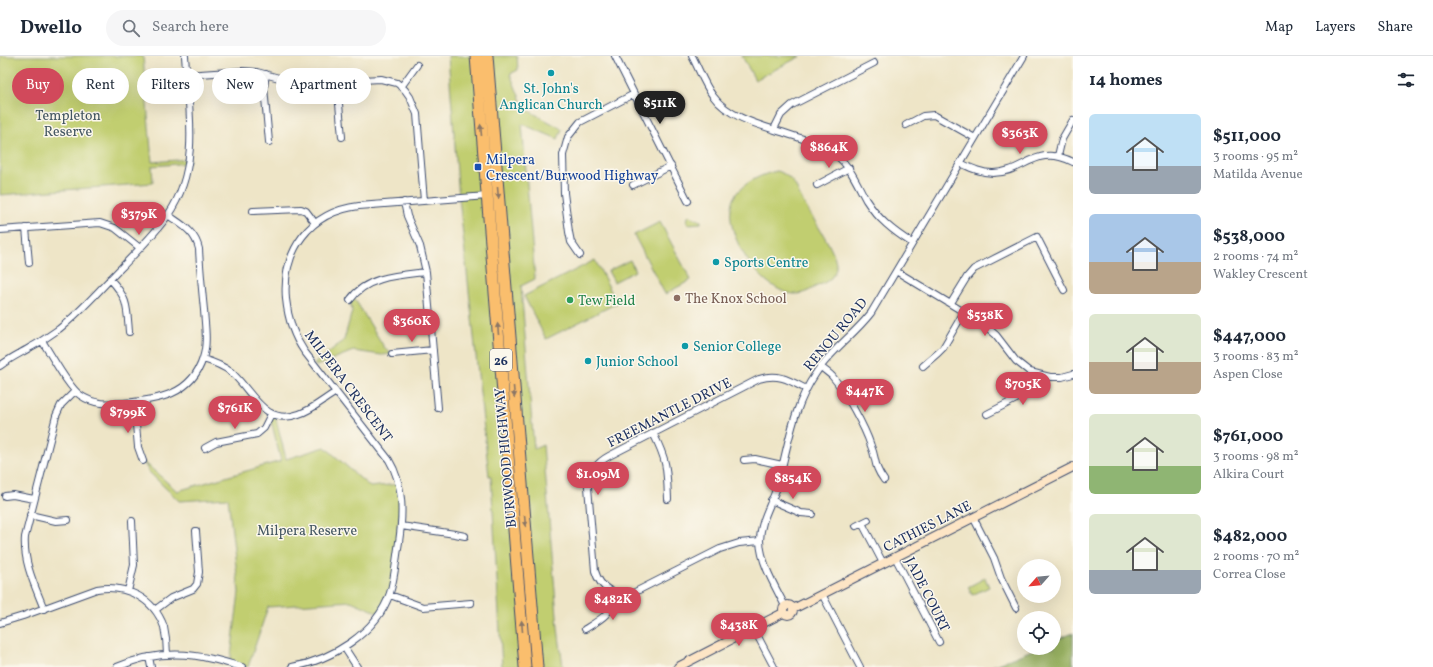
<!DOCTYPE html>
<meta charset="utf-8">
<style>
body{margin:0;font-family:Vollkorn,serif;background:#f6f6f7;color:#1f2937;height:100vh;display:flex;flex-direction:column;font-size:15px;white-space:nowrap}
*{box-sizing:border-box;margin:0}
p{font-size:13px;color:#747a83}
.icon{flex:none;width:22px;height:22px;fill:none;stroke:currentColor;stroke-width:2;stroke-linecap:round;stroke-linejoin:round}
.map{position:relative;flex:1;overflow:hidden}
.side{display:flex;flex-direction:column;background:#fff;width:360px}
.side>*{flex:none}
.guide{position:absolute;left:12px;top:12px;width:380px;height:36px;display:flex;gap:8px}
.needle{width:26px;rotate:243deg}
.tools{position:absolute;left:1017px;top:503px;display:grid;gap:8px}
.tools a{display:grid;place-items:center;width:44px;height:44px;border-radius:50%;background:#fff;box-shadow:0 4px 16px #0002;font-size:20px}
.price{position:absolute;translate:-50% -34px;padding:0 9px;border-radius:14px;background:#d1495b;color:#fff;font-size:13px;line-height:26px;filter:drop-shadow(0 1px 2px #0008)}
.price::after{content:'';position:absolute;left:50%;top:24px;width:12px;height:9px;margin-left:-6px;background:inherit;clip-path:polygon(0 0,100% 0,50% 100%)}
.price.current{background:#222;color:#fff}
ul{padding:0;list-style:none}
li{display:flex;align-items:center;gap:12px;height:100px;padding:0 16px}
li span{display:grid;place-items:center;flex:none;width:112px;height:80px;border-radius:6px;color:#555}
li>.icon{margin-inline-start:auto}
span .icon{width:48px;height:48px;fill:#fffc;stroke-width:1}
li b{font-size:17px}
h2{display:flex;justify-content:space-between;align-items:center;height:48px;padding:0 16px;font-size:17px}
.tag{padding:0 14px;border-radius:18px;background:#fff;box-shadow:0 4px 16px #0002;font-size:14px;line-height:36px}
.tag.current{background:#d1495b;color:#fff}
header{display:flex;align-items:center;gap:24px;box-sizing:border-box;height:56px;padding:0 20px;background:#fff;border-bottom:1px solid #e0e1e3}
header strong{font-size:19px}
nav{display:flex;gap:22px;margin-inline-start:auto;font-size:14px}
.search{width:280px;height:36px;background:#f6f6f7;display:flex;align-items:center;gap:10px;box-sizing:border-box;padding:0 14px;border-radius:22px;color:#747a83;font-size:15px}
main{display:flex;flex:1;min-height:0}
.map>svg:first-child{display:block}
</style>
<header>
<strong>Dwello</strong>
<div class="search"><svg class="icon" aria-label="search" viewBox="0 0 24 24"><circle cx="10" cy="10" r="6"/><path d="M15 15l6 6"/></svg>Search here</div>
<nav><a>Map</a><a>Layers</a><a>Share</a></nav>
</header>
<main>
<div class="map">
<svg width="1073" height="611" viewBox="0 0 1073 611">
<rect width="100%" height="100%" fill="#fbf7ec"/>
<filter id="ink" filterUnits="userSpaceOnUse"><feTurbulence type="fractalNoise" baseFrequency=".025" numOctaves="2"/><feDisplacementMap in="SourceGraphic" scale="8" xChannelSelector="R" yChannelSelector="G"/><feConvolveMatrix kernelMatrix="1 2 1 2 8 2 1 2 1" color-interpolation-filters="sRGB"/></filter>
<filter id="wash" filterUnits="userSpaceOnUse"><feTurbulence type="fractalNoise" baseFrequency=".012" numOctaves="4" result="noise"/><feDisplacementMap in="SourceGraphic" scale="16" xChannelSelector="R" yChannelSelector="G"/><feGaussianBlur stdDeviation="0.9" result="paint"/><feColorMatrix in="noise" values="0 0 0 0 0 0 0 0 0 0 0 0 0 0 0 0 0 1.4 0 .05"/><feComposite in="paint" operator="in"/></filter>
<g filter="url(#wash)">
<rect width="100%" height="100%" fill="#eee5c7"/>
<path fill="#c1ce70" stroke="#6e7e67" d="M 0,0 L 143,0 L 152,106 L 190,103 L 189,107 L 152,110 L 153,127 L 0,139 Z
M 448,0 L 476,0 L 525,611 L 502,611 L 491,420 L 489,420 L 459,142 Z
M 487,0 L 517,0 L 518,14 L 510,18 L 524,52 L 562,73 L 558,83 L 522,68 L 535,223 L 521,230 L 534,393 L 543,389 L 558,572 L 563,611 L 537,611 Z
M 742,0 L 801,0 L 755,24 Z
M 777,115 C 782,116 789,121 792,125 C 797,130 798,138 802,144 C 811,161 833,189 836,208 C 837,213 834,218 831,222 C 827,226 820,229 815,231 C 809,235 803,238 795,238 C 761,237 718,173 734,141 C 742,127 762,118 777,115 Z
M 689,159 L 701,165 L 701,167 L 688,168 L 686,166 Z
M 660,166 L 691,224 L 665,238 L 634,179 Z
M 595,204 L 617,247 L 546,283 L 524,240 Z
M 630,204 L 635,215 L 614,226 L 608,215 Z
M 353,240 L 384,291 L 392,298 L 382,299 L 353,295 L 316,310 L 314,308 L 344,284 L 352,255 L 350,244 Z
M 275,359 L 286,403 L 325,391 L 370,431 L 399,428 L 401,441 L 392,531 L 379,557 L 351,545 L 268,551 L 248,611 L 241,611 L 230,608 L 239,536 L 228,442 L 179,445 L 149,416 L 143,405 L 177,435 L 281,405 L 270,360 Z
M 985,522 L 989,531 L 972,539 L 968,531 Z"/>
<path fill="#98b162" stroke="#5a7060" d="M 1073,577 L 1073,611 L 990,611 L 1037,592 L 1054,592 L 1054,585 Z"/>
</g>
<g filter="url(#ink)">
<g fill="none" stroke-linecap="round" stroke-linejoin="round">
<g stroke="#3b4a6e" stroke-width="8">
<path id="street" d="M 615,0 L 688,145
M 692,0 C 699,13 704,28 713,40 C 730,64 768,71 794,80 C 809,85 824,89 836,99 C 851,111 857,128 866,144 C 878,163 893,175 912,187
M 266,18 L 264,31 L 269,86
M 186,19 L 243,15 L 257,16 L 290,25 L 305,27 L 381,23 L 397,27 L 405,34 L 410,41 L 417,58 L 424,145
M 337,26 L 342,81
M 401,31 L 417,9
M 906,69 L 923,60 L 934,59 L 975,82
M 774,73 L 781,59 L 792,49 L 874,7
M 1058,100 L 1062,83 L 1073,64
M 960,107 C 971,112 981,117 993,117 C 1024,117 1036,87 1073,106
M 633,129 L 671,110
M 817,129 L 849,112
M 404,146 L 407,160 L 420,190 L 426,216 L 438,352
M 253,155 L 301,153 L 306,155 L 315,167
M 26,172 L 29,207
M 0,174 L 100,167 L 115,172 L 140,192
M 580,199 L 571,186 L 569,176 L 564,137 L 563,99 L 568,81 L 580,66 L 634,38
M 896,215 L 982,267 L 996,279 L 1016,305 L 1030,316 L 1050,321 L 1062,321 L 1073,318
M 110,223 C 128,242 127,251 129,276
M 350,244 C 366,220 400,219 426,216
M 951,247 L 967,221 L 974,213 L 1037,181 L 1064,234
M 42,285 C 51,298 68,331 80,339 C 94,349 109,348 124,347 C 157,344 192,339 203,302 C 208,287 205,270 204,254 C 202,234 200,213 199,193 C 195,175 182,169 168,159
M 392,298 L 433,294
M 203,303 C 213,306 222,309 231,316 C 252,334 264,371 299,358 C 312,354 324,343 336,336
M 0,310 C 10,302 21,297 31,291 C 41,286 50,279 59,273 C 82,255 101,232 122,211 C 138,194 155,178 168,159 C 201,111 189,54 185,0
M 820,310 C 824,314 829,317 832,320 C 845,335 865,371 871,390 C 877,404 873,409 884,424
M 923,310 L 938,297 L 943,292 L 964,256
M 134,346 L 138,391 L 143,405
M 987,358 L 1020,341 L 1026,334 L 1034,318
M 653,377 C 667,404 667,413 668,443
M 205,392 L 216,386 L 257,378 L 264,372 L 271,358
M 744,404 L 755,403 L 782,409
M 5,440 L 13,439 L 34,443
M 771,444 L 801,457 L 812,458
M 30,459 L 56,465 L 68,464
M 973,461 L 994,502 L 1001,522 L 1016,552
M 862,467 L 883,507
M 401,470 L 455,478 L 465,480
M 856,470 L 868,464
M 760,485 L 739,487 L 720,493 L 633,537 C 616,542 600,532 595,515 L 588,431 C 590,416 596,407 609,400 L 759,323 C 779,317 789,324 806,333
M 895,501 L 939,586
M 128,535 L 134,509 L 132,465
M 822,538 L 860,611
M 390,539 L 423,551 L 471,547
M 785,550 C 775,530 761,508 760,485 C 760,465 771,449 777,431 C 788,392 792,352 816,317 C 831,294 854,279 871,257 L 1024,0
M 44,553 C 35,530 23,506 25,481 L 56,360 L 61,349 L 75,335
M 155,554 L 171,542 L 193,533 L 197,528 L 199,516 L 196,475
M 0,567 L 23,560 L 97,533 C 125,528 154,542 164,571 C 166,580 167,590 167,599
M 585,573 C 603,562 611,558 616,538
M 754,573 L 774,611
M 344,591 L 357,611
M 149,601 L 151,611
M 117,611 C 147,598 180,595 212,603 C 222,605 231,608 242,611
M 292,611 C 331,604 377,577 390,537 C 395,521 396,503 399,486 C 403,458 404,429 389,404 L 304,295 C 293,279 288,263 286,243 C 282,195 309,156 359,150 L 487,140"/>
</g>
<g stroke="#3b4a6e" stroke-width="10">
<path id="secondary" d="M783 554a5 5 0 1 1 10 0a5 5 0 1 1-10 0Z
M 793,553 L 1073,411
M 678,611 L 783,557"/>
</g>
<g stroke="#3b4a6e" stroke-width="13">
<path id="highway" d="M 476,0 L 525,611
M 487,0 L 537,611"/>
</g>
<use href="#street" stroke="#fff" stroke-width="6"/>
<use href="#secondary" stroke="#fde5c5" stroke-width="8"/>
<use href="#highway" stroke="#fabe6d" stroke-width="11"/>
</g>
<defs><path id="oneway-solid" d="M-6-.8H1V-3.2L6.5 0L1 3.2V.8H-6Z"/></defs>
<g fill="#8a7666">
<use href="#oneway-solid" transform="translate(481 74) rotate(-95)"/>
<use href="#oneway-solid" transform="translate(498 137) rotate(85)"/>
<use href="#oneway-solid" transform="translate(498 273) rotate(-95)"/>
<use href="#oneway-solid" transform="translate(514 336) rotate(85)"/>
<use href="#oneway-solid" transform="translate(525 465) rotate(85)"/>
<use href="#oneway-solid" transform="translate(522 570) rotate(-95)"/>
</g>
</g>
<g fill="#0f9aa8" stroke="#fbf7ec" stroke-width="1.5">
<circle cx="551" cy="17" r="4"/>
<circle cx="716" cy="206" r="4"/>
<circle cx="685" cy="290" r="4"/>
<circle cx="588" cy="305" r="4"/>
</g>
<rect fill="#1a4fb4" stroke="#fbf7ec" stroke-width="1.5" x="474" y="107" width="8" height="8" rx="2"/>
<circle fill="#8d6e63" stroke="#fbf7ec" stroke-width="1.5" cx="677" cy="242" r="4"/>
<circle fill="#2e9e5b" stroke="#fbf7ec" stroke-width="1.5" cx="570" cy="244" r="4"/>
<g text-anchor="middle" stroke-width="3" stroke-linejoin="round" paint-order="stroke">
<rect fill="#fbf7ec" stroke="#5e6b89" stroke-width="1" x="490" y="293" width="22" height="22" rx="3"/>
<g font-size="13" font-weight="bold" fill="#1b2f5e">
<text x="501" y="309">26</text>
</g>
<g font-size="14" fill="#0d838f" stroke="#fbf7ec" text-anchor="start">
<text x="551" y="37" text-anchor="middle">St. John's<tspan x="551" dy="16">Anglican Church</tspan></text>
<text x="724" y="211">Sports Centre</text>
<text x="693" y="295">Senior College</text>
<text x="596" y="310">Junior School</text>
</g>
<g font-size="14" fill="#445762" stroke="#fbf7ec">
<text x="68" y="64">Templeton<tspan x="68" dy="16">Reserve</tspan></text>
<text x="307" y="479">Milpera Reserve</text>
</g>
<g font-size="14" fill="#164399" stroke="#fbf7ec" text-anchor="start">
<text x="486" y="108">Milpera<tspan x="486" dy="16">Crescent/Burwood Highway</tspan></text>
</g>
<g font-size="14" fill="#785e54" stroke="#fbf7ec" text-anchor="start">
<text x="685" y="247">The Knox School</text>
</g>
<g font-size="14" fill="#27864d" stroke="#fbf7ec" text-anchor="start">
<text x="578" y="249">Tew Field</text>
</g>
<g font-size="14" fill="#1b2f5e" stroke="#fbf7ec">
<text transform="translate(835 278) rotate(-50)" y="5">RENOU ROAD</text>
<text transform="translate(349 330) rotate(53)" y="5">MILPERA CRESCENT</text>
<text transform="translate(669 356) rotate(-27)" y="5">FREEMANTLE DRIVE</text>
<text transform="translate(505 402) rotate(-95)" y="5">BURWOOD HIGHWAY</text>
<text transform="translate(927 470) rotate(-27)" y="5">CATHIES LANE</text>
<text transform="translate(928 538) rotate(63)" y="5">JADE COURT</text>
</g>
</g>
</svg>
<div class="tools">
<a><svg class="needle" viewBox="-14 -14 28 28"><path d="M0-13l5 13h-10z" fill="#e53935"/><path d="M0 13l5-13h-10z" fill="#747a83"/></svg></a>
<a><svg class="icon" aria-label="locate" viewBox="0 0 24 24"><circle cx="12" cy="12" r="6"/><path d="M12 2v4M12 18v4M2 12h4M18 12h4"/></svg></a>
</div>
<b class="price current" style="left:660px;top:69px">$511K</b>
<b class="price" style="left:1020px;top:99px">$363K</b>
<b class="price" style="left:829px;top:113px">$864K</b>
<b class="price" style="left:139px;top:180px">$379K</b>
<b class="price" style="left:985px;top:281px">$538K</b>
<b class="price" style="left:412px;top:287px">$360K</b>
<b class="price" style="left:1023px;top:350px">$705K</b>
<b class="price" style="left:865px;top:357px">$447K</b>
<b class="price" style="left:235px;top:374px">$761K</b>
<b class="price" style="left:128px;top:378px">$799K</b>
<b class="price" style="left:598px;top:440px">$1.09M</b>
<b class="price" style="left:793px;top:444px">$854K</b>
<b class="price" style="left:613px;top:565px">$482K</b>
<b class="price" style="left:739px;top:591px">$438K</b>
<div class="guide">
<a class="tag current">Buy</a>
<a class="tag">Rent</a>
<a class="tag">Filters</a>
<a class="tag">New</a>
<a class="tag">Apartment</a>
</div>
</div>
<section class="side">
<h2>14 homes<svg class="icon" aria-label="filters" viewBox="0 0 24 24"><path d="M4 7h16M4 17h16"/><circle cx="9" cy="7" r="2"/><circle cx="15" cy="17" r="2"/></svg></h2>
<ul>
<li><span style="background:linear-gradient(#bfe0f5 65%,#9aa5b1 0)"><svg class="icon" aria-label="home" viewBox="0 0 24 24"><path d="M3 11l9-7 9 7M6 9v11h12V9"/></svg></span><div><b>$511,000</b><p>3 rooms · 95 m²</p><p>Matilda Avenue</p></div></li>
<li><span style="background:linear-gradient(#a9c7e8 60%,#b9a48a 0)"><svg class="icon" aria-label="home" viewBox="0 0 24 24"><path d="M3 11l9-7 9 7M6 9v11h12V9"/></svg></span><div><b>$538,000</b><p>2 rooms · 74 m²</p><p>Wakley Crescent</p></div></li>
<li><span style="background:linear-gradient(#dfe7d0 60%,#b9a48a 0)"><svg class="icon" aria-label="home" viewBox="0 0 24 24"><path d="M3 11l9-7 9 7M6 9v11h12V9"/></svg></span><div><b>$447,000</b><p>3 rooms · 83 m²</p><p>Aspen Close</p></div></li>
<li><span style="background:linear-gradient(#dfe7d0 65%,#8fb573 0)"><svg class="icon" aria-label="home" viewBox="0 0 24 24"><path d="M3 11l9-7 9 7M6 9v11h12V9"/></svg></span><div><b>$761,000</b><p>3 rooms · 98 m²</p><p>Alkira Court</p></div></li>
<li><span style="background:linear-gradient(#dfe7d0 70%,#9aa5b1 0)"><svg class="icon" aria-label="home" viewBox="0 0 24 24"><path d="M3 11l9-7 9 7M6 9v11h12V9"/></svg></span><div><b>$482,000</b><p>2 rooms · 70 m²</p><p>Correa Close</p></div></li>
</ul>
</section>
</main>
